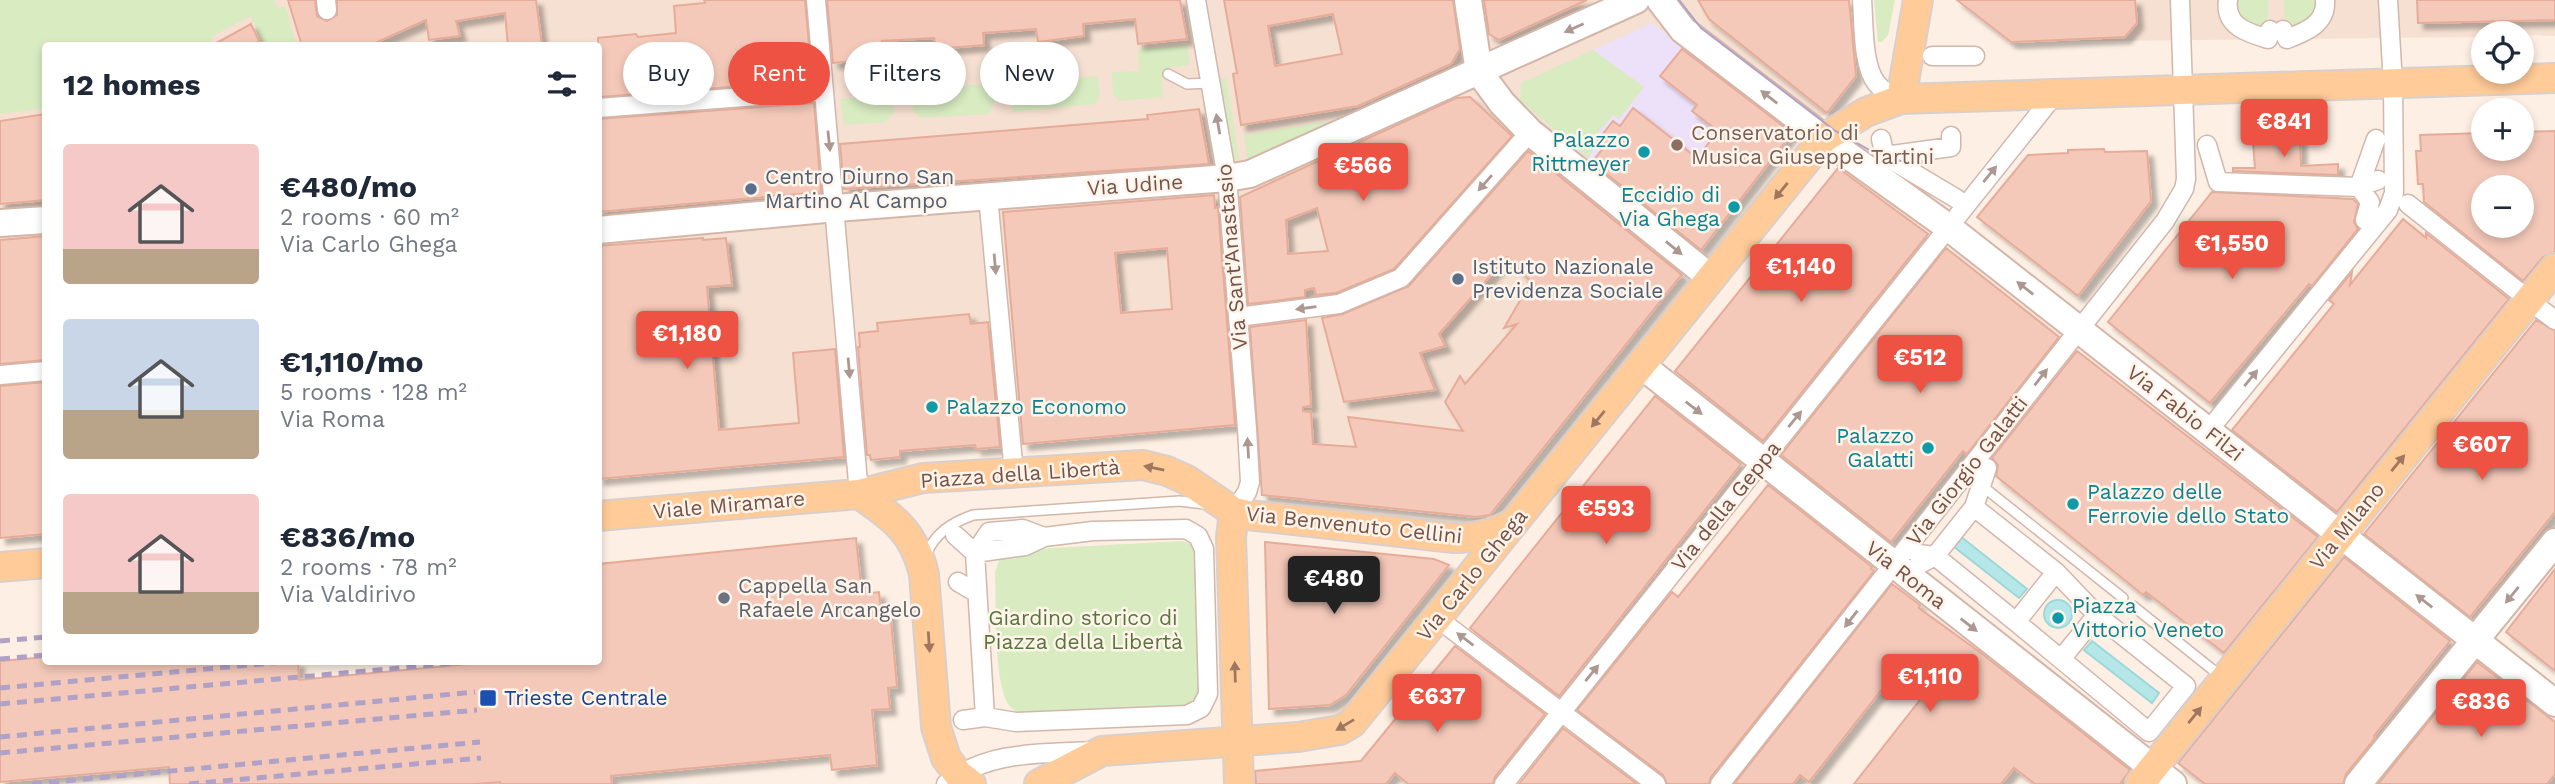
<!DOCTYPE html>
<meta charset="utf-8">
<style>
body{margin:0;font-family:"Work Sans",sans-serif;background:#f2f2f3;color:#1f2937;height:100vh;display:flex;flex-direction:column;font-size:26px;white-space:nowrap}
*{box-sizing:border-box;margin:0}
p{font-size:23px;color:#747a83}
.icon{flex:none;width:38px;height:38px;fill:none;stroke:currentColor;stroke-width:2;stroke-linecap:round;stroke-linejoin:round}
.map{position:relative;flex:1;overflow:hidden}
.panel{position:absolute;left:42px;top:42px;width:560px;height:623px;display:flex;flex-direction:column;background:#fff;border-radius:7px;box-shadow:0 4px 10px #0003}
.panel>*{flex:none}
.hud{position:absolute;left:623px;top:42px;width:665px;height:63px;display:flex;gap:14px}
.buttons{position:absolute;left:2471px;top:21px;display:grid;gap:14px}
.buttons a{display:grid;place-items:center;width:63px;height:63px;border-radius:50%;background:#fff;box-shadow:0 4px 10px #0003;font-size:35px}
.price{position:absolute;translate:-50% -60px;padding:0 16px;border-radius:7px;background:#ed5242;color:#fff;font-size:23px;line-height:46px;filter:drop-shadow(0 2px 4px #0008)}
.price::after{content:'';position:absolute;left:50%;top:42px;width:21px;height:16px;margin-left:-10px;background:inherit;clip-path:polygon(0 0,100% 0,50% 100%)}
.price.active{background:#222;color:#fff}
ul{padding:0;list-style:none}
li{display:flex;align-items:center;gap:21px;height:175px;padding:0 21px}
li span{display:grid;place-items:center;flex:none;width:196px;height:140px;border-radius:7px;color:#555}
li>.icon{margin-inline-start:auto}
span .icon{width:84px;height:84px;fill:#fffc;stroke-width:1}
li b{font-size:30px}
h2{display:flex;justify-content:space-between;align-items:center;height:84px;padding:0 21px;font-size:30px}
.chip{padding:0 24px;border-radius:32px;background:#fff;box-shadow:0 4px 10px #0003;font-size:24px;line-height:63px}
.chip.active{background:#ed5242;color:#fff}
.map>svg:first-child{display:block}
</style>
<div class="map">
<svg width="2555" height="784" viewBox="0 0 2555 784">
<defs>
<filter id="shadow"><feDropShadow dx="6" dy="6" stdDeviation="2" flood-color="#0004"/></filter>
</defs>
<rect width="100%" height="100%" fill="#fdefe3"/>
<path fill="#f5e0d1" d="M 0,0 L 1849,0 L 1856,76 L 1827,113 L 1792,132 L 1490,515 L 1476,517 L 1262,495 L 1257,423 L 976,449 L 975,445 L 900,451 L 900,457 L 871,460 L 843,457 L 599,479 L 598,46 L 46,46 L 45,534 L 0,538 Z
M 1957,0 L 2555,0 L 2555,36 L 2483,33 L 2483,37 L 2011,42 Z"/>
<path fill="#ede0f9" d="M 1652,23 L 1792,132 L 1702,248 L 1592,162 L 1520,101 L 1521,83 Z"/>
<path fill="#d8ebc1" d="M 0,0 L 274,0 L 278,8 L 286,7 L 296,45 L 265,45 L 250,16 L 211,37 L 212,45 L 46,46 L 45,108 L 0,114 Z
M 1874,0 L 1895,0 L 1888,35 L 1882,42 L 1878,42 Z
M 2236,0 L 2268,0 L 2267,29 L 2240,18 L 2234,4 Z
M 2284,0 L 2316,0 C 2317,18 2301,26 2285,30 Z
M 1187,45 L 1190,65 L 1171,67 L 1168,74 L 1162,79 L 1163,97 L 1120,101 L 1113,95 L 1112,72 L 1139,71 L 1138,49 Z
M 1593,50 L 1644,87 L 1619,119 L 1613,115 L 1590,142 L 1595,147 L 1588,158 L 1520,101 L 1521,83 Z
M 1097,76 L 1100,95 L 1095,104 L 1013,112 L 1011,84 Z
M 1226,78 L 1239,160 L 1235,161 L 1220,79 Z
M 993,83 L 995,102 L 991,107 L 990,114 L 920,118 L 913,111 L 911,91 Z
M 892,95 L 894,112 L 886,122 L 844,125 L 840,99 Z
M 1336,120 L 1247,159 L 1244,135 Z
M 1182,541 L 1192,544 L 1196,548 L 1204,683 L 1199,699 L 1184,709 L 1020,716 C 1015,711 1008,706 1006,700 C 994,674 996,603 995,573 L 1000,557 L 1015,550 Z"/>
<path fill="#b6e7e8" stroke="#9cd8da" stroke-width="2" d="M 1960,536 L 2027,589 L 2019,598 L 1953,546 Z
M2044 614a14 14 0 1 1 28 0a14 14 0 1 1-28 0Z
M 2092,641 L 2159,693 L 2152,703 L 2084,650 Z"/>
<path fill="#f4c9b9" stroke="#e7ac99" stroke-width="2" fill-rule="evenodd" filter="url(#shadow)" d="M 288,0 L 315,0 L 317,16 L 327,21 L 337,15 L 337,0 L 536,0 L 542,46 L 508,46 L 505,13 L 456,21 L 460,36 L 429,40 L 426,20 L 377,42 L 378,46 L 302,46 Z
M 704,0 L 805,0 L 812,81 L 598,97 L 598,38 L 636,34 L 638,37 L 676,33 L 674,6 L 705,3 Z
M 827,0 L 1180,0 L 1187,39 L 1138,44 L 1135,19 L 1083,24 L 1084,36 L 1038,42 L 1036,29 L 983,33 L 984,45 L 936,49 L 934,38 L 882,41 L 885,58 L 833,63 Z
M 1224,0 L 1453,0 L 1460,49 L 1451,64 L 1358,106 L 1241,125 L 1233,74 L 1237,73 ZM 1333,14 L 1342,54 L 1275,66 L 1268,26 Z
M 1484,0 L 1587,0 L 1499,40 L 1489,34 Z
M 1698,0 L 1849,0 L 1856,76 L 1827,113 L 1709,19 Z
M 1957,0 L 2135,0 L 2137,23 L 2125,37 L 2011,42 Z
M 2417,0 L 2555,0 L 2555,20 L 2418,23 Z
M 251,24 L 259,41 L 250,46 L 211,46 Z
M 1682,49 L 1792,133 L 1701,250 L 1592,162 L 1605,146 L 1598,140 L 1613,121 L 1620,126 L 1633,108 L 1697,158 L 1718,131 L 1692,111 L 1697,105 L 1660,76 Z
M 1470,97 L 1512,136 L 1394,269 L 1336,293 L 1316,295 L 1314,288 L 1305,290 L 1305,297 L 1248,304 L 1240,197 L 1456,98 ZM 1317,208 L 1328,251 L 1288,254 L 1286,220 Z
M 814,103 L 821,192 L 598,212 L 598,119 Z
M 1199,109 L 1209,164 L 844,189 L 840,144 L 1148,119 L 1147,115 Z
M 46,114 L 46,200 L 0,204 L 0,121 Z
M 2555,131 L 2555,252 L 2543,257 L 2523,281 L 2424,202 L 2423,184 L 2418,184 L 2416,151 L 2421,151 L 2420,135 L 2483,133 L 2483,149 L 2522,149 L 2522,132 ZM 2483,187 L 2522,187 L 2522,226 L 2483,226 Z
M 2300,139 L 2301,166 L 2338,164 L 2338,175 L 2233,171 L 2233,168 L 2255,168 L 2253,142 Z
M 2104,149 L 2105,152 L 2147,151 L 2151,201 L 2078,296 L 1977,217 L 2028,155 L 2068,153 L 2068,150 Z
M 1528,151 L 1682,275 L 1679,278 L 1490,515 L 1476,517 L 1262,495 L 1250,327 L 1306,320 L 1311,406 L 1303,407 L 1303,411 L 1311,412 L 1313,444 L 1356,447 L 1348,417 L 1463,431 L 1445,402 L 1460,376 L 1465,384 L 1517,324 L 1504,328 L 1531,282 L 1507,257 L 1439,334 L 1445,346 L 1420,353 L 1435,390 L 1344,402 L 1322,318 L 1343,314 L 1409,286 Z
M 1838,168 L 1928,234 L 1763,441 L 1675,371 Z
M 2212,192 L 2353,199 L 2358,204 L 2354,222 L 2358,229 L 2312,286 L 2309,284 L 2210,403 L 2108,322 Z
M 1214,195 L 1215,208 L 1218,207 L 1235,425 L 1023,444 L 1003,212 ZM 1167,248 L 1172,309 L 1121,313 L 1115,253 Z
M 2403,219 L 2426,238 L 2426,233 L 2509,299 L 2337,512 L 2232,430 L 2334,304 L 2329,300 L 2352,272 L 2350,285 Z
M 46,236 L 46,360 L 0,364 L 0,240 Z
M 703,238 L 703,240 L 726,238 L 732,285 L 707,287 L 719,430 L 799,423 L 793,353 L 835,349 L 844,457 L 598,479 L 598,246 Z
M 1946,248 L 2059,337 L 1967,454 L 1963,451 L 1891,542 L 1781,455 Z
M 969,314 L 971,324 L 988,322 L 1000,447 L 976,449 L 975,445 L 900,451 L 900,457 L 871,460 L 870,455 L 867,455 L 858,347 L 860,347 L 859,333 L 878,331 L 877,323 Z
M 2536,320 L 2555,331 L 2555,512 L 2470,617 L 2364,534 Z
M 2077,351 L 2318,537 L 2224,653 L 2146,592 L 2143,595 L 1996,476 L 1998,465 L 1992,458 Z
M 46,382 L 46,534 L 0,538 L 0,386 Z
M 1655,396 L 1741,464 L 1559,696 L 1470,628 Z
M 1768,485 L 1872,567 L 1871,569 L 1874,571 L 1711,777 L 1709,784 L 1667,784 L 1663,775 L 1577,710 L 1672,592 L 1678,597 Z
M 856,538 L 862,594 L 879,592 L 881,611 L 890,610 L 897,687 L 888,688 L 890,709 L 872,710 L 877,765 L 832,770 L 830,755 L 611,776 L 612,784 L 501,784 L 500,782 L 475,784 L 170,784 L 169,767 L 0,782 L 0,661 L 46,657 L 46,662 L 298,662 L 299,680 L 489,662 L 598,662 L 598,564 Z
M 1265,542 L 1434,559 L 1449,565 L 1346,695 L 1330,705 L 1269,709 Z
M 2344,557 L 2450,641 L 2374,736 L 2375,738 L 2346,774 L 2343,784 L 2205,784 L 2178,763 Z
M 2555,569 L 2555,671 L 2506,632 Z
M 1892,584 L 1920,605 L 1919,608 L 1981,653 L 2130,770 L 2120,784 L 2035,784 L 2014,768 L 2001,784 L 1854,784 L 1923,696 L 1894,674 L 1809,782 L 1800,775 L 1793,784 L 1734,784 Z
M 1455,646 L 1545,714 L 1495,777 L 1493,784 L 1408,784 L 1395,773 L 1386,784 L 1256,784 L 1255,771 L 1361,761 Z
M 2477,662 L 2555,722 L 2555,774 L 2547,784 L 2378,784 Z
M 1563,728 L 1637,784 L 1519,784 Z"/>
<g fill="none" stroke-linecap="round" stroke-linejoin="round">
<g stroke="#d1b7ac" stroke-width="12">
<path id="lane" d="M 1168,74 L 1187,84 L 1211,83
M 1981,485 L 2123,598
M 926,555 C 935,533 951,523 973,515 L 1179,501 L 1205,504
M 2133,606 L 2223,678"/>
</g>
<g stroke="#d1b7ac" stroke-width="21">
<path id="street" d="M 326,0 L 327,10
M 816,0 L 859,494
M 1196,0 L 1227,178 L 1247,429 L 1250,482 L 1247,492 L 1234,512
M 1862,0 C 1864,23 1862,66 1877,84 C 1883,91 1893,96 1901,99
M 2228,0 C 2224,26 2248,33 2268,39 L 2270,30
M 2283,30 L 2287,39 C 2305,32 2327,24 2325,0
M 1932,56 L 1975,56
M 598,108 L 824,91
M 1881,139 L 1885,156 L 1957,199
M 2207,145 L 2218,182 L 2359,187 L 2378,180
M 1883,159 L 1885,156 L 1951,147 L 1951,136
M 988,196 L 1014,473
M 2408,204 L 2519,292
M 2365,220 L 2370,202 L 2359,187 L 2376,139
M 2539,308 L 2555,320
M 1238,317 L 1339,304 L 1401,278 L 1530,132
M 0,375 L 46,371
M 2208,431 L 2388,210 L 2394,193 L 2393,84 L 2388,0
M 1987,468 L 1974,507 L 2056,572 L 2097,615 L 2186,686 L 2149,732 L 2016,622
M 1974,507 L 1935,556 L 2016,622 L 2056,572
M 955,535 L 975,553 L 1025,546 L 1044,537 L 1039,538
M 1918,554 L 1935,556 L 1918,565
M 958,582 L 977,593
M 1437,618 L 1656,784
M 2061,659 L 2097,615
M 963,720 L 985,717 L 975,553 L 989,532 L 1023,529 L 1044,537 L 1093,531 L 1186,529 L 1198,536 L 1204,549 L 1208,694 L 1201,708 L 1187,715 L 1016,722 L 985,717
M 946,784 C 988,750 1042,754 1093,751
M 1504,784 L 2055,94
M 1720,784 L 2165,221 L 2184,189 L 2186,179 L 2180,0"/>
</g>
<g stroke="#d4b6a9" stroke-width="30">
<path id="secondary" d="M 1468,0 L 1479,72 L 1502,103 L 1530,132 L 1711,278
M 1660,0 L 1683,30 L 1824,138 L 1948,227 L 2555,703
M 0,223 L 46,220
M 598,230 L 836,208 L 1227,178 L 1250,174 L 1636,0
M 1641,365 L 2173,784
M 2358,784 L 2555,542"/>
</g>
<g stroke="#d9cfcc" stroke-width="32">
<path id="primary" d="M 1901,99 L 1918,0
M 859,494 C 894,518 914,532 924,574 L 936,727 L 946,758 L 958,774 L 971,784
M 1234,512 L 1231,537 L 1239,784
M 598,516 L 859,494 L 923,478 L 1143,465 L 1167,471 L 1187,480 L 1234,512 L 1248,515 L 1454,538 C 1475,538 1494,534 1513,523
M 0,567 L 46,563
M 1039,784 L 1102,751 L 1298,737 L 1340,730 L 1352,723 L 1824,138 L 1866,112 L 1901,99 L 2555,78
M 2140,784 L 2555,268"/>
</g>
<use href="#lane" stroke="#fff" stroke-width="9"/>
<use href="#street" stroke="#fff" stroke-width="18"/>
<use href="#secondary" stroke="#fff" stroke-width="26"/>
<use href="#primary" stroke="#ffcb98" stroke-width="28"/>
<path stroke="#b0a1c7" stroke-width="2" d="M 1679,0 L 1701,28 L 1834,130 L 1873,152 L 1901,161 L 1924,163"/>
<path stroke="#b0a1c7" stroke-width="5" stroke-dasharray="10 7" stroke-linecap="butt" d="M 0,641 L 46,637
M 0,659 L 46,655
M 0,688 L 283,662
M 0,704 L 466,662
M 0,737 L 475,692
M 0,753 L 477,710
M 32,784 L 480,742
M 189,784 L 481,758"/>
</g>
<defs><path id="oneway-solid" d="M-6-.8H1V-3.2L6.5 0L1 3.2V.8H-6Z" transform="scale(1.75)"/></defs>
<g fill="#ad9791">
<use href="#oneway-solid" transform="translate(1574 28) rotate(156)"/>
<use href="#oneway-solid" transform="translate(1769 97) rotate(-142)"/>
<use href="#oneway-solid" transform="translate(1218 124) rotate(-100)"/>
<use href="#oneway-solid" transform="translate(829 141) rotate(84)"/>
<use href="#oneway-solid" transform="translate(1990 174) rotate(-51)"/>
<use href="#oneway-solid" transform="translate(1485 183) rotate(131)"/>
<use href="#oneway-solid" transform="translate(1674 248) rotate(39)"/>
<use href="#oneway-solid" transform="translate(995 264) rotate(85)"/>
<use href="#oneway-solid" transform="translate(2025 288) rotate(-142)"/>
<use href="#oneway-solid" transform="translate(1306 308) rotate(172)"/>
<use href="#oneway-solid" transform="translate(849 368) rotate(85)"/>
<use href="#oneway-solid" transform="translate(2041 377) rotate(-52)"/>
<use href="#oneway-solid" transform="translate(2251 378) rotate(-51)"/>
<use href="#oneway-solid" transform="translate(1694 408) rotate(38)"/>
<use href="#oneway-solid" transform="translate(1795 419) rotate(-51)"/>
<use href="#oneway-solid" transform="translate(1248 448) rotate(-93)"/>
<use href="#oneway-solid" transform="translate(2512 595) rotate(129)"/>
<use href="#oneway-solid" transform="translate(2424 601) rotate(-142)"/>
<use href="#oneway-solid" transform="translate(1851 619) rotate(128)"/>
<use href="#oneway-solid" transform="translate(1969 625) rotate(38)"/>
<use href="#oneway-solid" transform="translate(1465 639) rotate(-143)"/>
<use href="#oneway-solid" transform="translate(1592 673) rotate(-51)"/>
</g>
<g fill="#9f7660">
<use href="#oneway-solid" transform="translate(1781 191) rotate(129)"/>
<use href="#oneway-solid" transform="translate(1598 419) rotate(129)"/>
<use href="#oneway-solid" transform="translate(2398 463) rotate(-51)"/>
<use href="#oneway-solid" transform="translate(1154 468) rotate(-168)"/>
<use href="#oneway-solid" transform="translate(929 642) rotate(86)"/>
<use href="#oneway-solid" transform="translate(1235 672) rotate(-92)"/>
<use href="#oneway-solid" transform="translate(2195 715) rotate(-51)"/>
<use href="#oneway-solid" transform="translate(1345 725) rotate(149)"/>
</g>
<circle fill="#8d6e63" stroke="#fff4ea" stroke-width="2.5" cx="1677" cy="145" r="7"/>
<g fill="#0f9aa8" stroke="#fff4ea" stroke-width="2.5">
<circle cx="1644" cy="152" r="7"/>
<circle cx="1734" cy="207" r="7"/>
<circle cx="932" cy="407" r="7"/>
<circle cx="1928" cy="448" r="7"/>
<circle cx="2073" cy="504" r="7"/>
<circle cx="2058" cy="618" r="7"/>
</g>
<g fill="#5c6f8a" stroke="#fff4ea" stroke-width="2.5">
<circle cx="751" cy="189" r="7"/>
<circle cx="1458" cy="279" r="7"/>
</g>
<circle fill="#6b7280" stroke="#fff4ea" stroke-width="2.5" cx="724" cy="598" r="7"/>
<rect fill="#1a4fb4" stroke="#fff4ea" stroke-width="2.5" x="479" y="689" width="18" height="18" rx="3.5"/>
<g text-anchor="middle" stroke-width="5" stroke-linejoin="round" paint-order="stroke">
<g font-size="21" fill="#785e54" stroke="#fff4ea" text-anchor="start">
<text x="1691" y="140">Conservatorio di<tspan x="1691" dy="24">Musica Giuseppe Tartini</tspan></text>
</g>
<g font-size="21" fill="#0d838f" stroke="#fff4ea" text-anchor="end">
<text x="1630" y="147">Palazzo<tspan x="1630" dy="24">Rittmeyer</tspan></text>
<text x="1720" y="202">Eccidio di<tspan x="1720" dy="24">Via Ghega</tspan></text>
<text x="946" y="414" text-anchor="start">Palazzo Economo</text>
<text x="1914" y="443">Palazzo<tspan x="1914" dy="24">Galatti</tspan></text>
<text x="2087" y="499" text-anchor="start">Palazzo delle<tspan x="2087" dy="24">Ferrovie dello Stato</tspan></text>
<text x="2072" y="613" text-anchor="start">Piazza<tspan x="2072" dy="24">Vittorio Veneto</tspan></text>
</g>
<g font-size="21" fill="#4e5e75" stroke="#fff4ea" text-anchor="start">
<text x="765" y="184">Centro Diurno San<tspan x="765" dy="24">Martino Al Campo</tspan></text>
<text x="1472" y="274">Istituto Nazionale<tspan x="1472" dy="24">Previdenza Sociale</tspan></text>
</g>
<g font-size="21" fill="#765248" stroke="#fff4ea">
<text transform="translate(1135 185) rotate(-4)" y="7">Via Udine</text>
<text transform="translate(1232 257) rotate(-95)" y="7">Via Sant'Anastasio</text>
<text transform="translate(2185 413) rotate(38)" y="7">Via Fabio Filzi</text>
<text transform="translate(1967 471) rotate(-52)" y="7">Via Giorgio Galatti</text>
<text transform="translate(1020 474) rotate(-4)" y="7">Piazza della Libertà</text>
<text transform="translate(729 505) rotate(-5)" y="7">Viale Miramare</text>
<text transform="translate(1726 506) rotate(-51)" y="7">Via della Geppa</text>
<text transform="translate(1354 525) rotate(6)" y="7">Via Benvenuto Cellini</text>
<text transform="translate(2347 526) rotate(-51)" y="7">Via Milano</text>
<text transform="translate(1472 575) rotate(-51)" y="7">Via Carlo Ghega</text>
<text transform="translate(1906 575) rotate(38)" y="7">Via Roma</text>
</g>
<g font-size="21" fill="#5b616d" stroke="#fff4ea" text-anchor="start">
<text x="738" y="593">Cappella San<tspan x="738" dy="24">Rafaele Arcangelo</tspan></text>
</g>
<g font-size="21" fill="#56773c" stroke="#fff4ea">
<text x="1083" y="625">Giardino storico di<tspan x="1083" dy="24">Piazza della Libertà</tspan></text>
</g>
<g font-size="21" fill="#164399" stroke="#fff4ea" text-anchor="start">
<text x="504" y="705">Trieste Centrale</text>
</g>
</g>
</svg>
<div class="buttons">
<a><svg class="icon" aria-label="locate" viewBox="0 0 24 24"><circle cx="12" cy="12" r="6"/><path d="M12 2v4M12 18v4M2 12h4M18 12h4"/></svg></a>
<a>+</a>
<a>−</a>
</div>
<b class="price" style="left:2284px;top:159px">€841</b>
<b class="price" style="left:1363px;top:203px">€566</b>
<b class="price" style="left:2232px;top:281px">€1,550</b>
<b class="price" style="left:1801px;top:304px">€1,140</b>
<b class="price" style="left:687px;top:371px">€1,180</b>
<b class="price" style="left:1920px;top:395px">€512</b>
<b class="price" style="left:2482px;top:482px">€607</b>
<b class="price" style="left:1606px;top:546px">€593</b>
<b class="price active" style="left:1334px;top:616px">€480</b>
<b class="price" style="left:1930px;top:714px">€1,110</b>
<b class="price" style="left:1437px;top:734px">€637</b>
<b class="price" style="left:2481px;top:739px">€836</b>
<div class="hud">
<a class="chip">Buy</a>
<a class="chip active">Rent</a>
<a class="chip">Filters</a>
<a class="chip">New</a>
</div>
<section class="panel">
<h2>12 homes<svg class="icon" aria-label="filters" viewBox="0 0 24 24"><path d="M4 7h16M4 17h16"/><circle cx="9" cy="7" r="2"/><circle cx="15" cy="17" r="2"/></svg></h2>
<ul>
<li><span style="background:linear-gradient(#f6c9c9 75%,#b9a48a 0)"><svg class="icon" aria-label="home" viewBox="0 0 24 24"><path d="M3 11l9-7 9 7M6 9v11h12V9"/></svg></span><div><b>€480/mo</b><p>2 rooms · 60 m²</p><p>Via Carlo Ghega</p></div></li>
<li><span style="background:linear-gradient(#c9d6e8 65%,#b9a48a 0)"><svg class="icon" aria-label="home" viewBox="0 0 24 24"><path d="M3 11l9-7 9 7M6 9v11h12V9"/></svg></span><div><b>€1,110/mo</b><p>5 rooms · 128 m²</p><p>Via Roma</p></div></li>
<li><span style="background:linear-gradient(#f6c9c9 70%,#b9a48a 0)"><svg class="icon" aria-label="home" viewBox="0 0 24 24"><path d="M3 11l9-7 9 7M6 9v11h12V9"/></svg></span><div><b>€836/mo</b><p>2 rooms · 78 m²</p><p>Via Valdirivo</p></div></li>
</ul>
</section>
</div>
